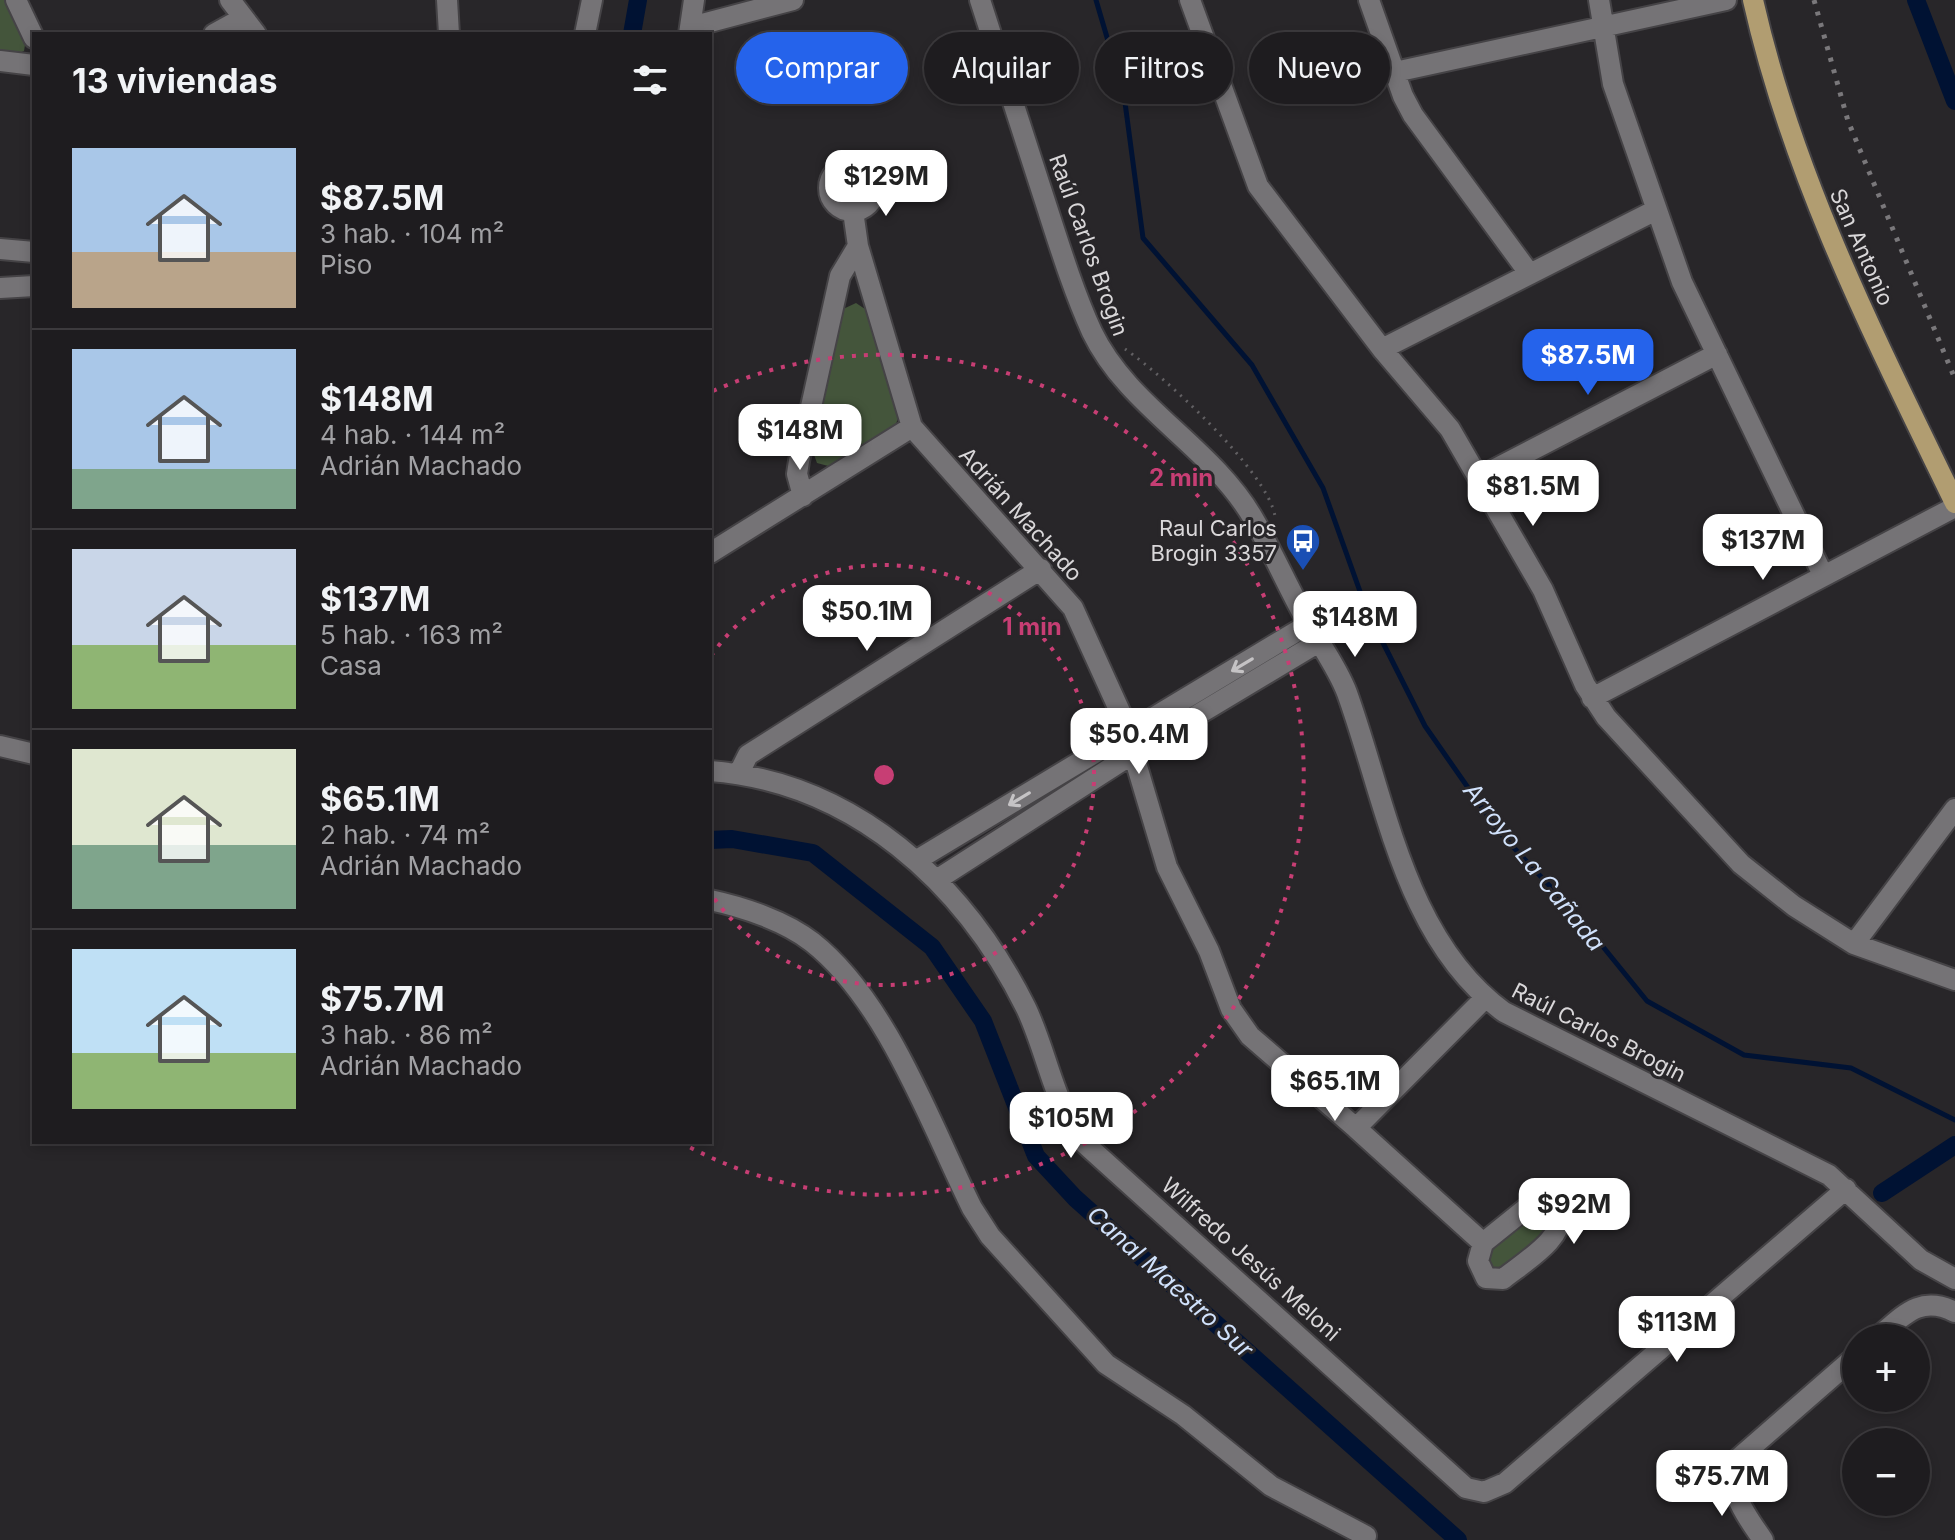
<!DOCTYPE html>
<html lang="es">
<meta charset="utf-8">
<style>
body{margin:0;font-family:Inter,sans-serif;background:#262528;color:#f1f3f6;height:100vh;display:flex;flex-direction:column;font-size:30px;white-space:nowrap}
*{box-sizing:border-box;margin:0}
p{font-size:26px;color:#a1a1a4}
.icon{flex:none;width:44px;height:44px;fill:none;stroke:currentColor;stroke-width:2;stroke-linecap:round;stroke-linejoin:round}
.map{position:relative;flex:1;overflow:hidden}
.drawer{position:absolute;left:32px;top:32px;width:680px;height:1112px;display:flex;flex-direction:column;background:#1e1c1f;border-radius:0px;box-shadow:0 4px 12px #0003,0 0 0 2px #3c3a3d}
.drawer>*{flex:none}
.banner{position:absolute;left:736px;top:32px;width:760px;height:72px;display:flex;gap:16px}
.fabs{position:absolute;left:1842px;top:1324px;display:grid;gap:16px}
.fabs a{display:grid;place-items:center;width:88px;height:88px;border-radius:50%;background:#1e1c1f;box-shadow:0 4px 12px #0003,0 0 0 2px #3c3a3d;font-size:40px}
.price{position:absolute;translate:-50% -68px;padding:0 18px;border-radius:16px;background:#fff;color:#222;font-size:26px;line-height:52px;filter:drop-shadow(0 2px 4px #0008)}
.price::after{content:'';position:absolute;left:50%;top:48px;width:24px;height:18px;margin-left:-12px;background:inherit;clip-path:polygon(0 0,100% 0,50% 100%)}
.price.on{background:#2563eb;color:#fff}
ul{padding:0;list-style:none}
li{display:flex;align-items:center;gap:24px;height:200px;padding:0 40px}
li+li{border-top:2px solid #3c3a3d}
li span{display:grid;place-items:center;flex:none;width:224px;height:160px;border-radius:0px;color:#555}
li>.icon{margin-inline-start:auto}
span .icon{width:96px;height:96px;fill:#fffc;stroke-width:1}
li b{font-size:34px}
h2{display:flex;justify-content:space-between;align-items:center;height:96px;padding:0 40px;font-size:34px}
.pill{padding:0 28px;border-radius:36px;background:#1e1c1f;box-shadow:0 4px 12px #0003,0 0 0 2px #3c3a3d;font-size:28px;line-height:72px}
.pill.on{background:#2563eb;color:#fff}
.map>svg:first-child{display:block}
</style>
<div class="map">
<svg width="1955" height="1540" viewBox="0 0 1955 1540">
<rect width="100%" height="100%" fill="#282629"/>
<path fill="#44553b" d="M 0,0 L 5,0 L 25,45 L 24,51 L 14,55 L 0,52 Z
M 856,303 L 871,313 L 899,415 L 896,424 L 832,467 L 817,463 L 813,452 L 841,310 Z
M 1541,1207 L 1552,1209 L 1551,1230 L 1504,1269 L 1490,1267 L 1490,1250 Z"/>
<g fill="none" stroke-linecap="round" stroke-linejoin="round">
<path stroke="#001233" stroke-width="5" d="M 1096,0 L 1124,95 L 1143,238 L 1252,365 L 1323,488 L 1367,611 L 1425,726 L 1499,832 L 1578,916 L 1647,1001 L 1744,1055 L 1851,1068 L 1955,1120"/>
<path stroke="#001233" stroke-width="18" d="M 1916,0 L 1955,101
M 632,34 L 638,0
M 710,840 L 732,839 L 813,853 L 932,947 L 983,1021 L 1036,1156 L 1075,1198 L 1458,1540
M 1882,1193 L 1955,1145"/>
<g stroke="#454346" stroke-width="24">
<path id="minor" d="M 16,0 L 34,38
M 230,0 L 256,34
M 447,0 L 449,34
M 980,0 C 1001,65 1022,130 1043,195 C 1058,241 1072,288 1092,332 C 1128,407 1211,446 1253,518 C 1273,552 1289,590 1309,625 C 1322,647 1338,669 1347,693 C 1386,801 1405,940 1504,1012 L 1829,1175 L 1921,1260 L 1955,1279
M 1190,0 L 1258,186 L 1382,349 L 1450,429 L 1543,590 L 1585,685 L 1606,717 L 1741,864 L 1794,906 L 1854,944 L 1955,980
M 1369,0 L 1403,96 L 1413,115 L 1529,273
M 1599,0 L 1613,84 L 1682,282 L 1823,575
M 691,27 L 793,0
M 214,34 L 243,18
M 585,34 L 592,0
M 689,34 L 694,0
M 0,61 L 34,65
M 1395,72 L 1726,0
M829 188a23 23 0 1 1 46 0a23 23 0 1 1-46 0Z
M 853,211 L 858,246 L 912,427 L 1073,608 L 1122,716 L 1167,867 L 1209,951 L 1231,1009 L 1250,1036 L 1356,1128
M 0,249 L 34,252
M 0,288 L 34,286
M 1382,349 L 1656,210
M 1478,478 L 1717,354
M 803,496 L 797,474 L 799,461 L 840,276 L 858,246
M 710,553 L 912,427
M 1592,698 L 1955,507
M 0,746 L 34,754
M 710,771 C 854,782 964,883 1026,1008 C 1047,1052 1053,1102 1083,1142 L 1466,1488 L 1484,1492 L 1505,1483 L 1846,1189
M 739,773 L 748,755 L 1041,569
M 917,860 L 1309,624
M 938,879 L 1134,753 L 1319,642
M 710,900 C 743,907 785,921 812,942 C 887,1001 930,1123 972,1208 L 990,1236 L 1106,1364 L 1183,1415 L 1271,1486 L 1366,1536
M 1854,944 L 1955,809
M 1540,1197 C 1549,1198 1555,1200 1559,1209 C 1570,1236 1521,1264 1503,1279 L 1486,1278 L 1478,1261 L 1483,1243 Z
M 1483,1243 L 1356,1128 L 1485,998
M 1877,1338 C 1903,1316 1920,1294 1955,1312
M 1763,1540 C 1746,1515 1724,1489 1739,1458 L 1856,1356"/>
</g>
<g stroke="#454346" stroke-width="24">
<path id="major" d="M 1753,0 C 1793,178 1876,340 1955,503"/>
</g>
<path stroke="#626063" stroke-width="3" stroke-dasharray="2 6" stroke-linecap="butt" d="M 1125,349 C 1164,376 1267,471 1275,516"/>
<use href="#minor" stroke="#757376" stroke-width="20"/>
<use href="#major" stroke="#b19d71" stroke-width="20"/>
<path stroke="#7a787b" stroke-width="5" stroke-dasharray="4 8" stroke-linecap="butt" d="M 1814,0 L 1848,121 L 1955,379"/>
</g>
<defs><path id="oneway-shaft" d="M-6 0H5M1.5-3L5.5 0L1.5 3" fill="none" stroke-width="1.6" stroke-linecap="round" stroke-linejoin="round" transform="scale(2)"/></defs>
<g stroke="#c5c3c5">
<use href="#oneway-shaft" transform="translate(1242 665) rotate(149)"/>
<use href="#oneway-shaft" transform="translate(1019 799) rotate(149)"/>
</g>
<g fill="none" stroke="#c73e74" stroke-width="4" stroke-dasharray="4 8">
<path d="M711 656A210 210 0 1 1 711 894"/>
<path d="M713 391A420 420 0 1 1 680 1142"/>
</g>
<defs>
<g id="bus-pin" transform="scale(1.8)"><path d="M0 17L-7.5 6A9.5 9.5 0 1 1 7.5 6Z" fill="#1a4fb4" stroke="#282629"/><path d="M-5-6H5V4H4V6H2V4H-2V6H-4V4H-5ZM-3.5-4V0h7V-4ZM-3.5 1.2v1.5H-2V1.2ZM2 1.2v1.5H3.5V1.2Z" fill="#fff"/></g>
</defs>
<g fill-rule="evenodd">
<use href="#bus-pin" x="1303" y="541"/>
</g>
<g text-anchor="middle" stroke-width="6" stroke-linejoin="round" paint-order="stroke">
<g font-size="22" fill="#d9d7d9" stroke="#282629">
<text transform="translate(1089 245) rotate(70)" y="8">Raúl Carlos Brogin</text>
<text transform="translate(1862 247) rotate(66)" y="8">San Antonio</text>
<text transform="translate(1021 514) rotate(48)" y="8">Adrián Machado</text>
<text transform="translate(1599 1032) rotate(27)" y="8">Raúl Carlos Brogin</text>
<text transform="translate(1251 1259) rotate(42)" y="8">Wilfredo Jesús Meloni</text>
</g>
<g font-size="22" fill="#d9d7d9" stroke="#282629" text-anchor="end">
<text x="1277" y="536">Raul Carlos<tspan x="1277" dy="25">Brogin 3357</tspan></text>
</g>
<g font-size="24" font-style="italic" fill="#d1e2fc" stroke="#282629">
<text transform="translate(1534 867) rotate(51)" y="8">Arroyo La Cañada</text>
<text transform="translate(1170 1282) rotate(42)" y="8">Canal Maestro Sur</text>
</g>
</g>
<circle cx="884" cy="775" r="12" fill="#c73e74" stroke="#282629" stroke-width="4"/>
<g font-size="24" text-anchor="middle" font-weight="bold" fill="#c73e74" stroke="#282629" stroke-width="6" stroke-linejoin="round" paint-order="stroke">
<text x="1181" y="486">2 min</text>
<text x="1032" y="635">1 min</text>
</g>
</svg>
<div class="fabs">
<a>+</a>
<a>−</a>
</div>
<b class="price" style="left:886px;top:218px">$129M</b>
<b class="price on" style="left:1588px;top:397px">$87.5M</b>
<b class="price" style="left:800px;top:472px">$148M</b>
<b class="price" style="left:1533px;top:528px">$81.5M</b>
<b class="price" style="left:1763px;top:582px">$137M</b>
<b class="price" style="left:867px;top:653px">$50.1M</b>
<b class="price" style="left:1355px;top:659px">$148M</b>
<b class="price" style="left:1139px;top:776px">$50.4M</b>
<b class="price" style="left:1335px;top:1123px">$65.1M</b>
<b class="price" style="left:1071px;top:1160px">$105M</b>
<b class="price" style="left:1574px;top:1246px">$92M</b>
<b class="price" style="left:1677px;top:1364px">$113M</b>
<b class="price" style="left:1722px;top:1518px">$75.7M</b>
<div class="banner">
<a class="pill on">Comprar</a>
<a class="pill">Alquilar</a>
<a class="pill">Filtros</a>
<a class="pill">Nuevo</a>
</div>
<section class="drawer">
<h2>13 viviendas<svg class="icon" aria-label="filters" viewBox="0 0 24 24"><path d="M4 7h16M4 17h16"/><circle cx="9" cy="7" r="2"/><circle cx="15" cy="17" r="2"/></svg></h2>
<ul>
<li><span style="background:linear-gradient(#a9c7e8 65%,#b9a48a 0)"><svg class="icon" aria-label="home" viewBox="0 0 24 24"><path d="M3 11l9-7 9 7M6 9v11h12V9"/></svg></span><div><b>$87.5M</b><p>3 hab. · 104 m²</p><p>Piso</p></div></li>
<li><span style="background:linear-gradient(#a9c7e8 75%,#7fa58c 0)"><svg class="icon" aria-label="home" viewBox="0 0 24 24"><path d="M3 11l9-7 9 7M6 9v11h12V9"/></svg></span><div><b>$148M</b><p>4 hab. · 144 m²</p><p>Adrián Machado</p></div></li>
<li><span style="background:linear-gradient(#c9d6e8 60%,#8fb573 0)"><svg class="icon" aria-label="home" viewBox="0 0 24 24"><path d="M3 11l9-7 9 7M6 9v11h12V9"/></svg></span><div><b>$137M</b><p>5 hab. · 163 m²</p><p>Casa</p></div></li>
<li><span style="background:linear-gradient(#dfe7d0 60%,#7fa58c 0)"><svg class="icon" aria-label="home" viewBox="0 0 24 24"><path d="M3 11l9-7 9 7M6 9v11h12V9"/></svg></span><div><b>$65.1M</b><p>2 hab. · 74 m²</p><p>Adrián Machado</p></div></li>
<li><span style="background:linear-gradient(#bfe0f5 65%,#8fb573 0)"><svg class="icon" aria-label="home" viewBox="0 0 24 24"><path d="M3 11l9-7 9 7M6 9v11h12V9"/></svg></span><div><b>$75.7M</b><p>3 hab. · 86 m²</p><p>Adrián Machado</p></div></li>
</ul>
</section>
</div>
